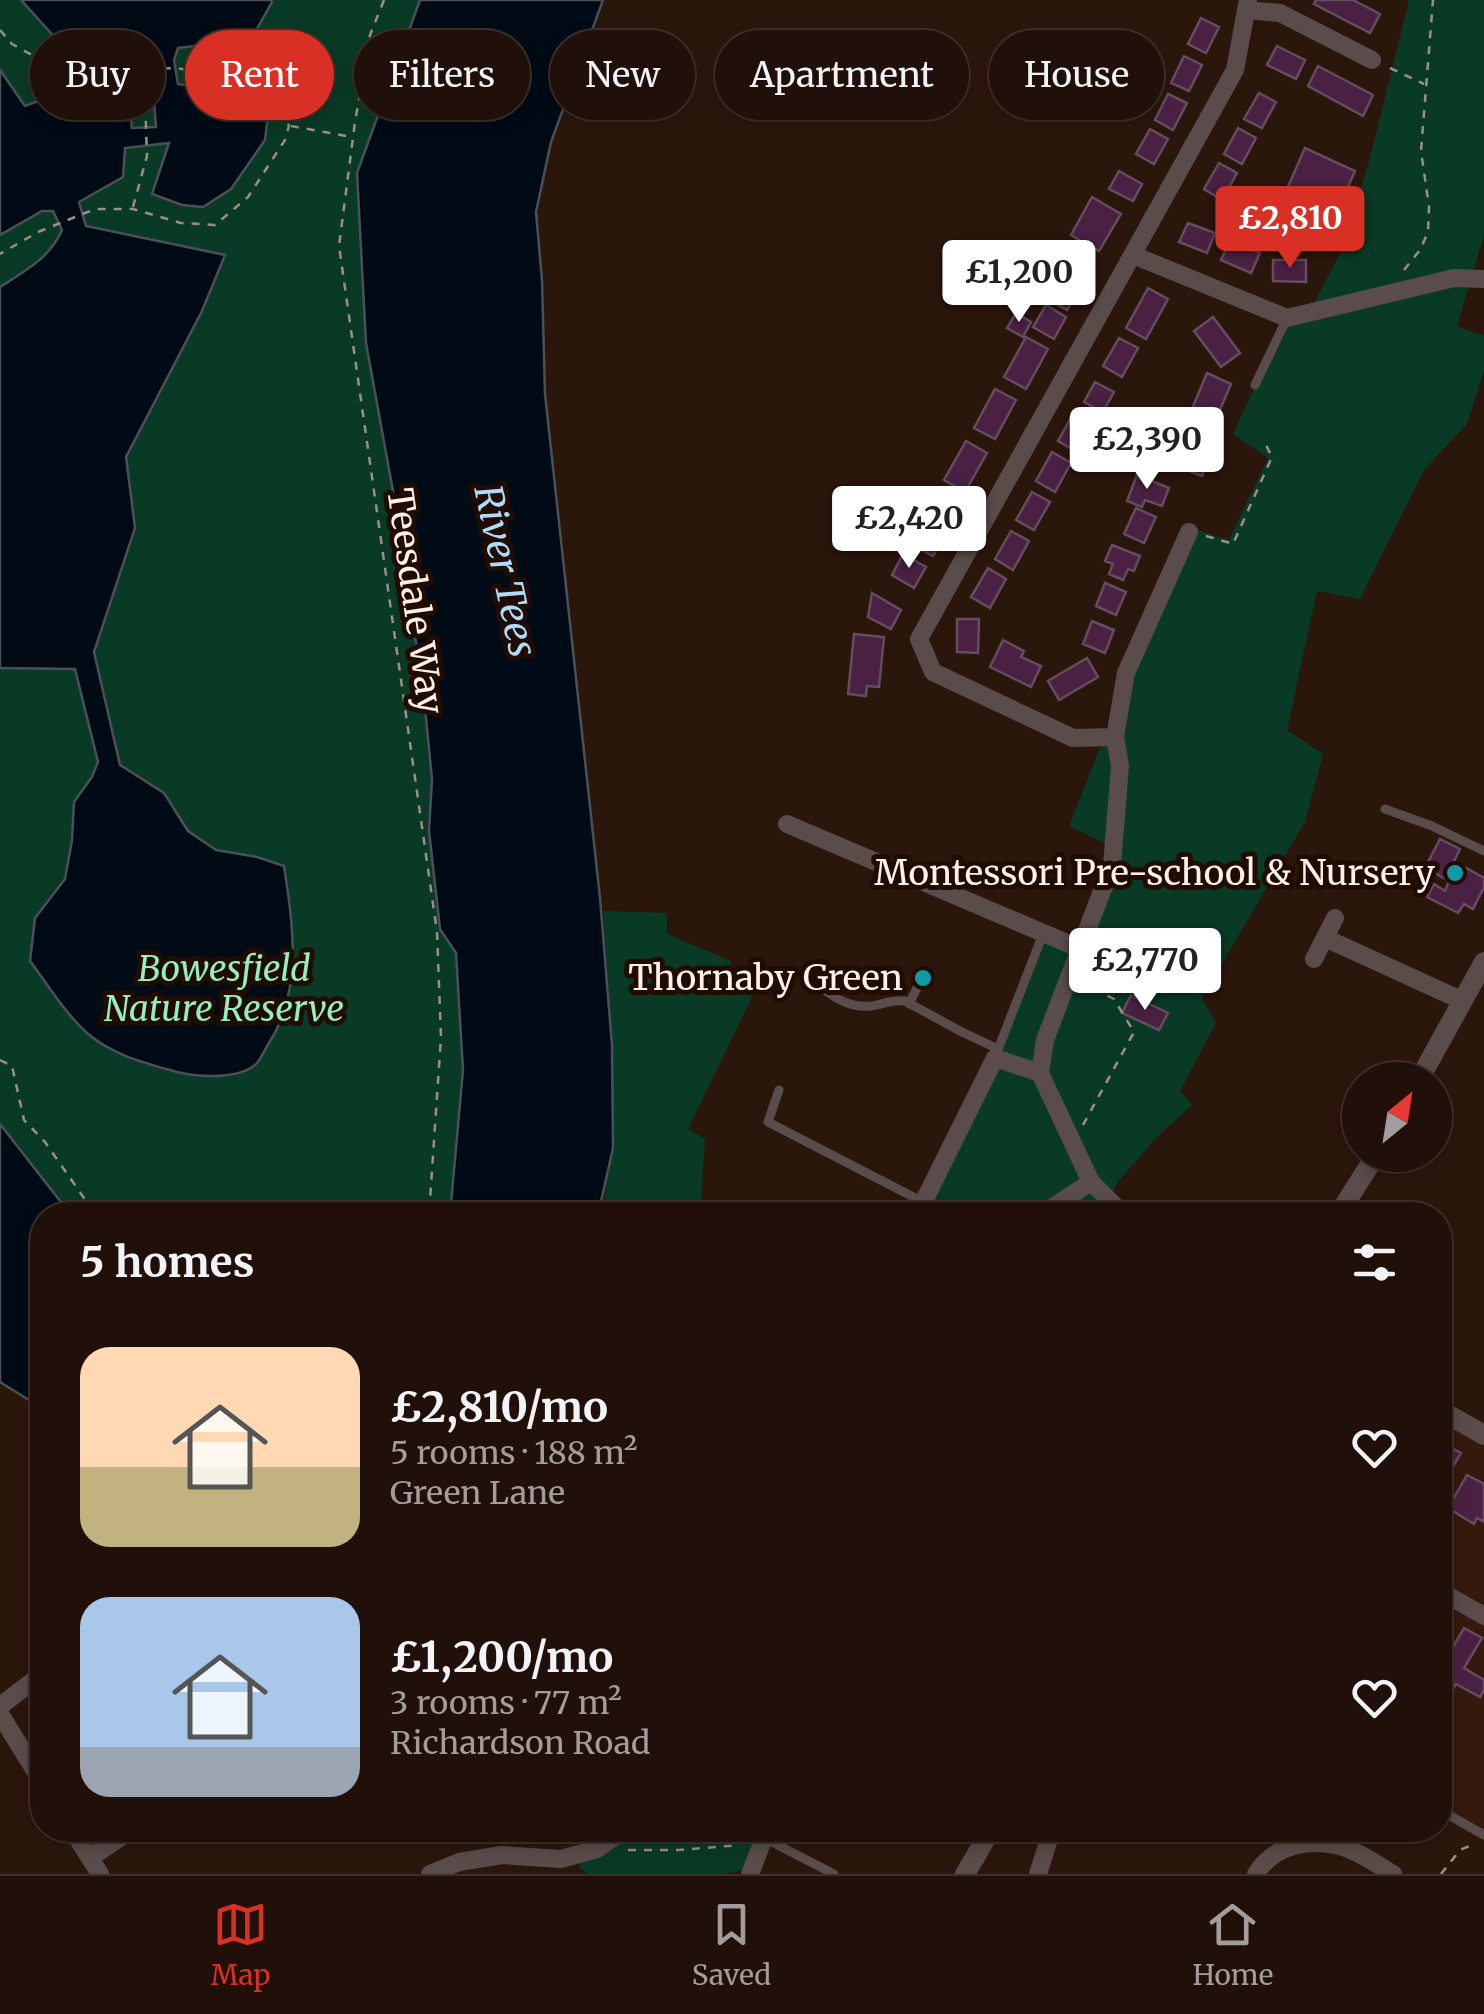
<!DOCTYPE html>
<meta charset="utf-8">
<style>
body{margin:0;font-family:Merriweather,serif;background:#2d1e17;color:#f1f3f6;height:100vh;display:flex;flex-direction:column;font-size:38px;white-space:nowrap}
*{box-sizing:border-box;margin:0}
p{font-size:32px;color:#a29d9c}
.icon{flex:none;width:55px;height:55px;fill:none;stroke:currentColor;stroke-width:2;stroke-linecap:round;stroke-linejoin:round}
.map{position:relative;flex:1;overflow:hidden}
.sheet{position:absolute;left:30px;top:1202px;width:1422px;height:640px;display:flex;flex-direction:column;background:#201009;border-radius:40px;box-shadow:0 5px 15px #0003,0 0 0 2px #3d302a}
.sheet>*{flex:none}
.top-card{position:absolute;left:30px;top:30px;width:1425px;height:90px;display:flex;gap:20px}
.needle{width:65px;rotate:30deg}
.fabs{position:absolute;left:1342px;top:1062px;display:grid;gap:20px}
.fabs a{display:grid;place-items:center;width:110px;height:110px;border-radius:50%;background:#201009;box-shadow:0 5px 15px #0003,0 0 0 2px #3d302a;font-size:50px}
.price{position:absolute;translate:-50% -85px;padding:0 22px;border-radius:10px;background:#fff;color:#222;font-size:32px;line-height:65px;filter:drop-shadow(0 2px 5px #0008)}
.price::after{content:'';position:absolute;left:50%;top:60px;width:30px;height:22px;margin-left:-15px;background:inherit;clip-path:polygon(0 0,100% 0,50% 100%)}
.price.active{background:#d93025;color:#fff}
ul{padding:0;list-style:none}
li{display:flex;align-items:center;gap:30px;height:250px;padding:0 50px}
li span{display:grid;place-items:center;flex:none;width:280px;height:200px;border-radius:30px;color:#555}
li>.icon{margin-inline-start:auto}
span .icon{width:120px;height:120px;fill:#fffc;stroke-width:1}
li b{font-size:42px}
h2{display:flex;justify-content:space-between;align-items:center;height:120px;padding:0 50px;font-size:42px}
.chip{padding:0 35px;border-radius:45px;background:#201009;box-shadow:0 5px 15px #0003,0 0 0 2px #3d302a;font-size:35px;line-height:90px}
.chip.active{background:#d93025;color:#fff}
.menu{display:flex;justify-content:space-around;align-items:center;height:140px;border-top:2px solid #3d302a;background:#201009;font-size:28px;color:#a29d9c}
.menu a{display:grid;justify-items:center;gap:5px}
.menu .active{color:#d93025}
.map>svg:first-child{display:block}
</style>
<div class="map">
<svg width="1484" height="1874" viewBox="0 0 1484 1874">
<rect width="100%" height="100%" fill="#2b160c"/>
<path fill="#35190c" d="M 1440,1420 L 1484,1445 L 1484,1841 L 1440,1816 Z"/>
<path fill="#093a25" d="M 0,0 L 420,0 L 357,173 L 366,343 L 407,568 L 411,616 L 421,668 L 432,779 L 429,831 L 440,929 L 456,952 L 463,1070 L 450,1215 L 71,1215 L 0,1124 Z
M 1409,0 L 1484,0 L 1484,235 L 1457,326 L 1484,336 L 1484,371 L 1467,424 L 1424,470 L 1360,599 L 1317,591 L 1287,730 L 1323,754 L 1305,822 L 1202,998 L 1216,1023 L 1180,1091 L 1192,1105 L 1155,1139 L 1117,1183 L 1103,1215 L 914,1215 L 991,1057 L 1041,930 L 1076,944 L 1110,846 L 1069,826 L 1129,675 L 1195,529 L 1229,540 L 1268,458 L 1233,434 L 1290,311 L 1313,305 L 1342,250 L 1371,154 Z
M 603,911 L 667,913 L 667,934 L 731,961 L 727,975 L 754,993 L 688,1129 L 705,1139 L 700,1215 L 601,1215 L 613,1148 L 612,1045 Z
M 594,1830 L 765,1830 L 743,1870 L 725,1874 L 588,1874 L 579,1867 Z"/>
<path fill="#000b16" stroke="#4c5056" stroke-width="2.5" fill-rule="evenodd" d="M 21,0 L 271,0 L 272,2 L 254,34 L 236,46 L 213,44 L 178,48 L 174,60 L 178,84 L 226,93 L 268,115 L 265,140 L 231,189 L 203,207 L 182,205 L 152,194 L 169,143 L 125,148 L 123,177 L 79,202 L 86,226 L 225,255 L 202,311 L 126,457 L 135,528 L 94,652 L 120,765 L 164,793 L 188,831 L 216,850 L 257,857 L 284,866 C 293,925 303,990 269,1043 C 265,1049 262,1057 257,1063 C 241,1080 198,1077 177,1072 C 145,1063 112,1055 87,1033 C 65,1013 48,985 30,961 L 35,918 L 65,879 L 72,840 L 74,802 L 92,777 L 98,762 L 75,669 L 0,668 L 0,287 C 25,271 50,258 62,230 L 53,211 L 42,211 L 0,235 L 0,70 L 25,106 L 63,92 L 67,51 ZM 120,44 L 150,47 L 156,127 L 132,128 L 128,89 L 105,90 L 86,81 L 86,52 Z
M 420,0 L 603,0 L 551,142 L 536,212 L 542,280 L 545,394 L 600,898 L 612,1045 L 613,1148 L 598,1215 L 450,1215 L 463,1070 L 456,953 L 440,929 L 429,831 L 432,779 L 421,668 L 411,616 L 407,568 L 366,343 L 357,173 Z
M 0,1124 L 71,1215 L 42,1215 L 42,1408 L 0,1382 Z"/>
<path fill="#4b2143" stroke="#644d5e" stroke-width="2.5" d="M 1316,0 L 1353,0 L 1380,14 L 1370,33 L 1314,4 Z
M 1201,18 L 1219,27 L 1206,53 L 1188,44 Z
M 1277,46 L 1305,60 L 1296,79 L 1267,65 Z
M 1184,56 L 1202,65 L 1189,91 L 1171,83 Z
M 1318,66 L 1373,95 L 1363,116 L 1308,86 Z
M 1259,93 L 1276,102 L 1262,128 L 1244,119 Z
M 1168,94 L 1187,103 L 1173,130 L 1155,120 Z
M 1238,128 L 1256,138 L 1242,164 L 1224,154 Z
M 1150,129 L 1168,139 L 1154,164 L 1136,154 Z
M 1305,148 L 1355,171 L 1329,229 L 1279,207 Z
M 1219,163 L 1237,173 L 1222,200 L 1204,189 Z
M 1119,171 L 1142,184 L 1133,201 L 1109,189 Z
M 1092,197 L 1121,214 L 1099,251 L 1071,235 Z
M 1188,223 L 1215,233 L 1207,253 L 1179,242 Z
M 1230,240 L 1260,253 L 1251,273 L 1221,260 Z
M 1078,250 L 1094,260 L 1081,285 L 1064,275 Z
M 1273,260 L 1306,260 L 1306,282 L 1273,281 Z
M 1050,276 L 1078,291 L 1067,310 L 1040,295 Z
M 1148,288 L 1168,299 L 1146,339 L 1126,328 Z
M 1046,305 L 1066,317 L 1054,339 L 1033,327 Z
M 1016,313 L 1031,322 L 1023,337 L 1007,328 Z
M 1213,317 L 1240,353 L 1221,367 L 1194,331 Z
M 1026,337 L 1048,349 L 1026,389 L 1004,377 Z
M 1119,338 L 1138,348 L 1122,377 L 1103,366 Z
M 1207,373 L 1231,384 L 1216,419 L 1192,409 Z
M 1095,382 L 1114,392 L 1103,412 L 1084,402 Z
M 995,389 L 1016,400 L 995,439 L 974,428 Z
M 1073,414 L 1092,425 L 1077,452 L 1058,441 Z
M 1172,436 L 1212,451 L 1202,476 L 1189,471 L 1193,460 L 1167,450 Z
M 966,441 L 987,453 L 965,492 L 944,480 Z
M 1052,452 L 1071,463 L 1055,492 L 1036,481 Z
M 1137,475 L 1169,488 L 1162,506 L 1145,500 L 1142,507 L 1127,501 Z
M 937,489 L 960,502 L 948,523 L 926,510 Z
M 1032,492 L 1050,502 L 1034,530 L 1016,520 Z
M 1136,508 L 1156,517 L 1144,543 L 1124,534 Z
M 915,521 L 944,537 L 933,556 L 914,546 L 910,553 L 900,548 Z
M 1011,531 L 1029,541 L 1013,570 L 995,559 Z
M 1112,545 L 1140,556 L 1134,571 L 1128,569 L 1123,580 L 1109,574 L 1113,564 L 1105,561 Z
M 903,554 L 926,567 L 914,588 L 892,575 Z
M 988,568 L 1006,579 L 990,608 L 971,597 Z
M 1105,583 L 1126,592 L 1116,615 L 1096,606 Z
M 872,593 L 901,610 L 891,629 L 868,617 Z
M 957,619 L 979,619 L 978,653 L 957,652 Z
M 1092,621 L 1114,630 L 1105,653 L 1083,644 Z
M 854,634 L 884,637 L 879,687 L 867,686 L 866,696 L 848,694 Z
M 1003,640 L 1024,651 L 1021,657 L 1041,666 L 1031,687 L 990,667 Z
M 1087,658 L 1098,677 L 1059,700 L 1048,681 Z
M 1440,839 L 1460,849 L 1454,861 L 1484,878 L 1484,887 L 1473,909 L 1464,904 L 1458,913 L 1427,897 L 1434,884 L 1445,891 L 1449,881 L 1425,868 Z
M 1131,995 L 1168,1013 L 1159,1030 L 1122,1013 Z
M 1440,1442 L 1461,1453 L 1444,1482 L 1452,1486 L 1440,1509 Z
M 1467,1475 L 1484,1484 L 1484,1522 L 1477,1518 L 1474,1524 L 1448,1508 Z
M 1464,1628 L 1482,1638 L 1464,1668 L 1484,1680 L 1484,1690 L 1480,1697 L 1456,1684 L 1440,1712 L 1440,1669 Z"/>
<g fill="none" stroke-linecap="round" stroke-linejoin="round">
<path stroke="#9e8e87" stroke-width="2.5" stroke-dasharray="8 8" stroke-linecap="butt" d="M 384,0 L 370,35 L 355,122 L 339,246 L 437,932 L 441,1037 L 429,1215
M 0,30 L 12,44 L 59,70 L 90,71 L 177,68 L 232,80 L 282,109 L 289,126 L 285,140 L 248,197 L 215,225 L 181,223 L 133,209 L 95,209 L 38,232 L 0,254
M 1390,68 L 1424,84
M 291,126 L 352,137
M 133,207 L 147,156 L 144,72
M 1404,270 L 1420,250 L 1428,232 L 1429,207 L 1421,151 L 1433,0
M 1206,536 L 1233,544 L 1272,457 L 1263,439
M 0,1060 L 12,1066 L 24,1120 L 45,1142 L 84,1198 L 106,1215
M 1083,1125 L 1134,1032 L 1114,999 L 1085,984
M 628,1850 L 679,1850 L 740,1845
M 1441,1874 L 1460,1850 L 1474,1844"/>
<path stroke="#594c4a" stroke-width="9" d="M 1255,385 L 1287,318
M 1385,809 L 1432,826 L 1484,851
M 810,979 C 828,993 847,1009 871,1006 C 884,1004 892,999 905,1001 L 960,1031 L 998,1049
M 909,1004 L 919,984
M 997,1052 L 1043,934
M 779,1090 L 768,1122 L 923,1202
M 1440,1810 L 1484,1835
M 764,1838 L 834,1874"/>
<path stroke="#594c4a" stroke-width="18" d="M 1246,10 L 1280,13 L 1372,60
M 1133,255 L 1287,318 L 1454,278 L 1484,279
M 1115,737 L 1073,738 L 933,672 L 919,639 L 1235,70 L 1248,0
M 787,824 L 1081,949
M 1325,938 L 1463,1001
M 1314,959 L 1335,918
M 1040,1073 L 1045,1040 L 1112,865 L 1120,766 L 1115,737 L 1126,673 L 1189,532
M 1040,1073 L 1091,1182 L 1124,1215
M 917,1215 L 995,1058 L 1040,1073
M 1041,1215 L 1091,1182
M 1440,1591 L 1484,1616
M 0,1706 L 42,1674
M 0,1714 L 42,1782
M 72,1830 L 100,1874
M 90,1858 L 131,1830
M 430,1874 L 459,1862 L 502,1855 L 561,1859 L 597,1849 L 624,1830
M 750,1874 L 767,1830
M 1038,1874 L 1052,1830
M 1256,1874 C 1274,1844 1311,1838 1343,1847 C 1360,1852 1378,1865 1393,1874"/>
<path stroke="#594c4a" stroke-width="20" d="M 1419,1080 L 1484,962
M 1338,1215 L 1376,1155
M 1440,1410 L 1484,1435
M 965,1874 L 991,1830"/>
</g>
<g fill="#0f9aa8" stroke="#210c04" stroke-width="4">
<circle cx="1455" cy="873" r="10"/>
<circle cx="923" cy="978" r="10"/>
</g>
<g text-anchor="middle" stroke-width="10" stroke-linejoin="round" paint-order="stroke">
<g font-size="35" fill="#fef1ec" stroke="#210c04">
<text transform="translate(415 601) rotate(82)" y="12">Teesdale Way</text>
</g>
<g font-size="35" fill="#fef1ec" stroke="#210c04" text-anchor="end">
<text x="1435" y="885">Montessori Pre-school &amp; Nursery</text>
<text x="903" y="990">Thornaby Green</text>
</g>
<g font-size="35" font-style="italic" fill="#94efbf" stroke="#210c04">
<text x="224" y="981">Bowesfield<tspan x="224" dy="40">Nature Reserve</tspan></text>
</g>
<g font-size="38" font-style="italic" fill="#afdbfd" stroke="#210c04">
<text transform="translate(505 571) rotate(78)" y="13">River Tees</text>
</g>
</g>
</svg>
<div class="fabs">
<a><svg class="needle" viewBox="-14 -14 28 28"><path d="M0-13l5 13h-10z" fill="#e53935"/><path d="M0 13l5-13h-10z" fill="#a29d9c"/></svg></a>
</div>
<b class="price active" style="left:1290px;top:271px">£2,810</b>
<b class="price" style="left:1019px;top:325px">£1,200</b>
<b class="price" style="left:1147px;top:492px">£2,390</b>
<b class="price" style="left:909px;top:571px">£2,420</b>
<b class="price" style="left:1145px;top:1013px">£2,770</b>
<div class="top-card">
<a class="chip">Buy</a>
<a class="chip active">Rent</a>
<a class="chip">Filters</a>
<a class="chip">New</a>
<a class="chip">Apartment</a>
<a class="chip">House</a>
</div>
<section class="sheet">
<h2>5 homes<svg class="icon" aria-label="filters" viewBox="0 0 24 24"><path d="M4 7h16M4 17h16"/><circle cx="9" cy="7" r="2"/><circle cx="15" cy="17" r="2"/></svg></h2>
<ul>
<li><span style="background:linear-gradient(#ffd9b3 60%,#c2b280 0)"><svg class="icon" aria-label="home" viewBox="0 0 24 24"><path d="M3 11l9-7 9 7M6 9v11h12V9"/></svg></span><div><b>£2,810/mo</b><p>5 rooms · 188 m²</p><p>Green Lane</p></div><svg class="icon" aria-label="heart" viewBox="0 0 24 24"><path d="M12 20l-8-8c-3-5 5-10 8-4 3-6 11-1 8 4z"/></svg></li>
<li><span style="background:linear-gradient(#a9c7e8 75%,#9aa5b1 0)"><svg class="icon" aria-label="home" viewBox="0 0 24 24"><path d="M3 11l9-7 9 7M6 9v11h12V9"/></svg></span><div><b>£1,200/mo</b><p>3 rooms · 77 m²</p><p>Richardson Road</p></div><svg class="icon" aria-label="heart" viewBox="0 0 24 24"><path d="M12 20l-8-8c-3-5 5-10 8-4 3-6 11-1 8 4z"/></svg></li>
</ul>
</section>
</div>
<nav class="menu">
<a class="active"><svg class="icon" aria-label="map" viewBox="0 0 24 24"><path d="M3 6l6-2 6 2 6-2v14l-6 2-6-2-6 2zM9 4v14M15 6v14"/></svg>Map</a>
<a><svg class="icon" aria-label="saved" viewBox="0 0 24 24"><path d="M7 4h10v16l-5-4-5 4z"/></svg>Saved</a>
<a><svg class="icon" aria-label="home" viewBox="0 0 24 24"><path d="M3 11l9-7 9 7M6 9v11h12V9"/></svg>Home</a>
</nav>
